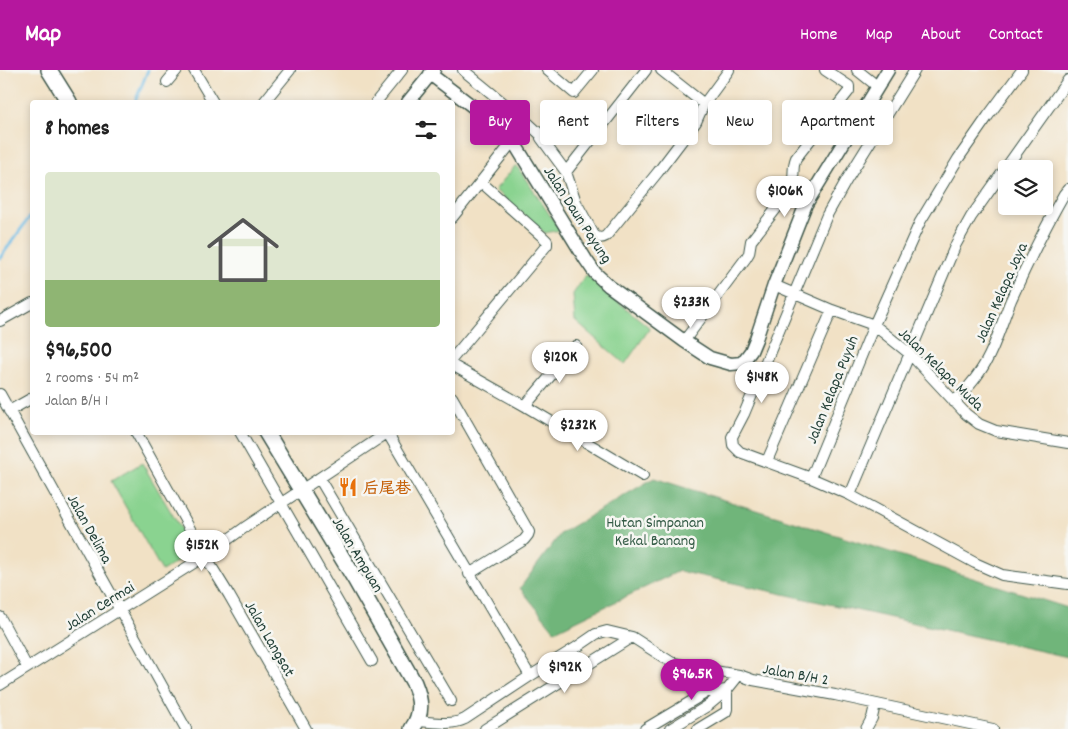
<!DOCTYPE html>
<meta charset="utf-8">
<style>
body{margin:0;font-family:Dekko,"LXGW WenKai TC",sans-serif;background:#f6f6f6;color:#222;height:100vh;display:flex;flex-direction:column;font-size:19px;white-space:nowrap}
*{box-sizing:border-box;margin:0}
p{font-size:16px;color:#767676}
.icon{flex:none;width:28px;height:28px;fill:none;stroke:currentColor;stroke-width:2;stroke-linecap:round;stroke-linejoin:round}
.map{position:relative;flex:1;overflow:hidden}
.sheet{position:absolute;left:30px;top:30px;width:425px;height:335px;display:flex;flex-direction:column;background:#fff;border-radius:5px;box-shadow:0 2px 8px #0003}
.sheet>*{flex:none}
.guide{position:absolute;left:470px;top:30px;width:475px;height:45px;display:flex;gap:10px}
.controls{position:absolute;left:998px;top:90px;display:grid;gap:10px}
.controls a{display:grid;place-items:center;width:55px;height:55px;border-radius:5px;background:#fff;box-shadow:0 2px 8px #0003;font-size:25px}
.price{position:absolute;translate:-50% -42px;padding:0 11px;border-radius:18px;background:#fff;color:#222;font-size:16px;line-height:32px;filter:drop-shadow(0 1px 2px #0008)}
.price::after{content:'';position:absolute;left:50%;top:30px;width:15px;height:11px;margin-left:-8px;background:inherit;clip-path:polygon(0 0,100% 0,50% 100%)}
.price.current{background:#b5179e;color:#fff}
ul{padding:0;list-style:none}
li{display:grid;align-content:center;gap:10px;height:265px;padding:0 15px}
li+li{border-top:1px solid #e0e0e0}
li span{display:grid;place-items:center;height:155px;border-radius:5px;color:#555}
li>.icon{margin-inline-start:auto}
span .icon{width:90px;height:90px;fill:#fffc;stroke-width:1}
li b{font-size:21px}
h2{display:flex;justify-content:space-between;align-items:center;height:60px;padding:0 15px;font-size:21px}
.tag{padding:0 18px;border-radius:5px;background:#fff;box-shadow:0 2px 8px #0003;font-size:18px;line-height:45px}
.tag.current{background:#b5179e;color:#fff}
header{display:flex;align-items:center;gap:30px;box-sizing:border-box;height:70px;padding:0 25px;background:#b5179e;color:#fff}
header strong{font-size:24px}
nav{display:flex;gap:28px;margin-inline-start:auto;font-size:18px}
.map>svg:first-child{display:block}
</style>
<header>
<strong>Map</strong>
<nav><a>Home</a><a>Map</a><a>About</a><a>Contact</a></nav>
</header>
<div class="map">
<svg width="1068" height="659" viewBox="0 0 1068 659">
<rect width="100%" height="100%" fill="#f6f6f2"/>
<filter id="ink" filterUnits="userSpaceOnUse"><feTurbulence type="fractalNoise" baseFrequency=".02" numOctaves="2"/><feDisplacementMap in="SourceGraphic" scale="10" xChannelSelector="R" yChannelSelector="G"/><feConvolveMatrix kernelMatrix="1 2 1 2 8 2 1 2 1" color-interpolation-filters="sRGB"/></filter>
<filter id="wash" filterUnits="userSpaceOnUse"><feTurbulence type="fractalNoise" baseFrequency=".0096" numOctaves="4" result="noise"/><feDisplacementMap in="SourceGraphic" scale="20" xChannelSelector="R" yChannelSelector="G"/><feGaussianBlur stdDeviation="1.12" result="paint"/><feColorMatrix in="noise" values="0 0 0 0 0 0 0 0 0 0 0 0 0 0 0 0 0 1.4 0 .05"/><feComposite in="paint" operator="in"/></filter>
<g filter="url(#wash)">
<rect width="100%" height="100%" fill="#f1e1c5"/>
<path fill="#8ad390" stroke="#548862" d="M 516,95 L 560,160 L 545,163 L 495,120 Z
M 586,205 L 650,258 L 625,294 L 575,251 L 573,224 Z
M 142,393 L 194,481 L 162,501 L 111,411 Z"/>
<path fill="#6fb57a" stroke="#477957" d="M 654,408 L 1068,538 L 1068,587 L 679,501 L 555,561 L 520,518 L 561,463 Z"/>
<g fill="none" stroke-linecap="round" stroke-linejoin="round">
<path stroke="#69bae4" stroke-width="3" d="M 135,32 L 148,0
M 0,188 L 32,144"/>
</g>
</g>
<g filter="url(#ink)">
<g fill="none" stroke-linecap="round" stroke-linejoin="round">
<g stroke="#3e564a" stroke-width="12">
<path id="minor" d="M 194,0 L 213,32
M 463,0 L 528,53 L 542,66 L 541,68 L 566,102 L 576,132 L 594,165 C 598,168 601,169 606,166 L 658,102 L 696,52 L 704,34 L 729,0
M 547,0 L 574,23 L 593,0
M 661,0 L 704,34
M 857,0 L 877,16
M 1022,0 L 988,46 L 958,89 L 920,152 L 874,255 L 811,408 L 850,425 L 975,493 L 1002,505 L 1068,514
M 167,12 L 177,0
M 264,32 L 290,0
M 376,32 L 402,0
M 566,102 L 646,0
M 452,148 L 513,71
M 774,215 L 832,240 L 874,255 L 910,284 L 966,344 L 979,354 L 996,361 L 1068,373
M 0,251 L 32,233
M 684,271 L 746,188 L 749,183 L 751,171 L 790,121 C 796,109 791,99 796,88 L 849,21 L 849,16 L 825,0
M 452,289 L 547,175 L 547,171 L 544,168 L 481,112
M 452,295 L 525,336 L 643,406
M 0,324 L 186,659
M 452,327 L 529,462 L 528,465 L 524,470 L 469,504
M 954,332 C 963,323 972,314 979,303 C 994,282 1001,254 1011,230 C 1027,194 1044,159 1064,124 L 1068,119
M 525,336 L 576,276
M 9,341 L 32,328
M 136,362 L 205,486 L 229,525 L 306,659
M 240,362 L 372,591
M 387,362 L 530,606
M 767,391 L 832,240
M 319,408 L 451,631
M 811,408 L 740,382 L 733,375 L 732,367 L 744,344 L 827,145 L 846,111 L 915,0
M 850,425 L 956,174 L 971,147 L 1068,10
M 0,547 L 27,597
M 0,615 L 205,486 L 244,458 L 387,363
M 417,651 C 433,652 451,656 465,649 L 530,606 L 577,577 L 596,564 L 607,561 L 632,567 L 671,592 L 696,598 L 739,605 L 753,610 L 835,625 L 993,659
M 485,659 L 632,567
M 645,659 L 707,622 L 727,620
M 670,659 L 709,635 L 727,620 L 739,605
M 698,659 L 726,642 L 727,639 L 727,620
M 866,659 L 872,648 L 875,635"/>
</g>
<g stroke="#3e564a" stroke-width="15">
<path id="tertiary" d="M 430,4 L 480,42 L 513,71 L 586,190 L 595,203 L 609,216 L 684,271 L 710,288 L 731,294 L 742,293 L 751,281 L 756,269 L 774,215 L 806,134 L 888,0
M 408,32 L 434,0"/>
</g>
<g stroke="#3e564a" stroke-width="18">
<path id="primary" d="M 49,0 L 69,32
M 266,362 L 355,509 L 414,613 C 421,630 423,643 412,659"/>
</g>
<use href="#minor" stroke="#fff" stroke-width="10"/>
<use href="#tertiary" stroke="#fff" stroke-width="12"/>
<use href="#primary" stroke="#fff" stroke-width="15"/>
</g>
</g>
<defs>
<g id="restaurant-bare" transform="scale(1.5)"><path d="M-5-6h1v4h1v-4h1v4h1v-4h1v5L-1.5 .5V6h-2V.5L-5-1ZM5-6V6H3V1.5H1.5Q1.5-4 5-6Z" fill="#e8710a" stroke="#f6f6f2" stroke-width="2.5" paint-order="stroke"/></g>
</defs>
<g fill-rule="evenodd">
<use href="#restaurant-bare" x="348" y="417"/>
</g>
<g text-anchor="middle" stroke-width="5" stroke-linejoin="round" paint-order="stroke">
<g font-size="16" fill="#1f3d34" stroke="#f6f6f2">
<text transform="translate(579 144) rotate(57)" y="6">Jalan Daun Payung</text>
<text transform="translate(1000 222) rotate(-66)" y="6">Jalan Kelapa Jaya</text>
<text transform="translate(942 298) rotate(44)" y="6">Jalan Kelapa Muda</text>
<text transform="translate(831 319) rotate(-68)" y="6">Jalan Kelapa Puyuh</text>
<text transform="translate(91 458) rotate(61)" y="6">Jalan Delima</text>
<text transform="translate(359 484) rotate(59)" y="6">Jalan Ampuan</text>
<text transform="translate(99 535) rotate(-32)" y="6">Jalan Cermai</text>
<text transform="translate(271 568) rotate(60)" y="6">Jalan Langsat</text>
<text transform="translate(796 603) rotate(10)" y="6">Jalan B/H 2</text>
</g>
<g font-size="16" font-weight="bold" fill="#c56008" stroke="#f6f6f2" text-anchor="start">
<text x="363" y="423">后尾巷</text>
</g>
<g font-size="16" fill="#345b46" stroke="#f6f6f2">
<text x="655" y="457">Hutan Simpanan<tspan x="655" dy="18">Kekal Banang</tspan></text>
</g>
</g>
</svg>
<div class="controls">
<a><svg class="icon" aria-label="layers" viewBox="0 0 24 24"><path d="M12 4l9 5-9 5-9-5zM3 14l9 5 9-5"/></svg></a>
</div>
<b class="price" style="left:785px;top:148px">$106K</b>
<b class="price" style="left:691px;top:259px">$233K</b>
<b class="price" style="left:560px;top:314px">$120K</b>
<b class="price" style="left:762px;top:334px">$148K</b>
<b class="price" style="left:578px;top:382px">$232K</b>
<b class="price" style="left:202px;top:502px">$152K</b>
<b class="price" style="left:565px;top:624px">$192K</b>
<b class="price current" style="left:692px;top:631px">$96.5K</b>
<div class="guide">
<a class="tag current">Buy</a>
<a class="tag">Rent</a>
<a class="tag">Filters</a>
<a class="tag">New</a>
<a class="tag">Apartment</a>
</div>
<section class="sheet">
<h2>8 homes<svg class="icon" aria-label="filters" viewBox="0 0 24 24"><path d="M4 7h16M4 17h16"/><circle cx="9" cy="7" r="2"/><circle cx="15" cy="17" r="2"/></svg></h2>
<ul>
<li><span style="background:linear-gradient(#dfe7d0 70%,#8fb573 0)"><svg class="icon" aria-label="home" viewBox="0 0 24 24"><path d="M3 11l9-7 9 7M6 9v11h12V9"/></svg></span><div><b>$96,500</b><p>2 rooms · 54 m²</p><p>Jalan B/H 1</p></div></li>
</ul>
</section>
</div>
